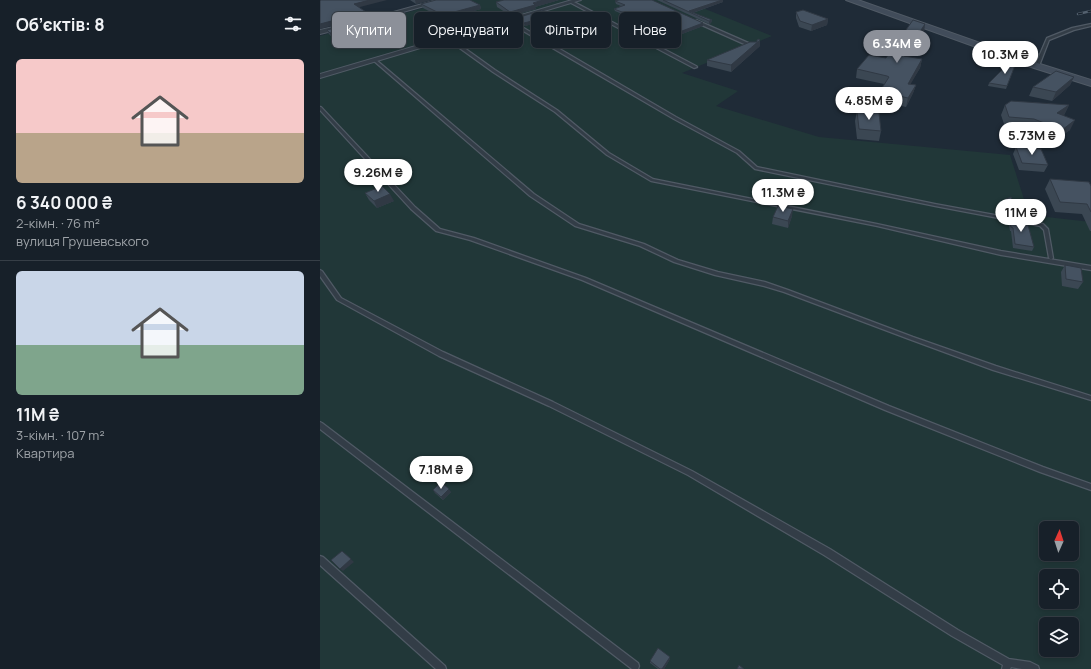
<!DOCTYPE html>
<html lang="uk">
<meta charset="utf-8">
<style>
body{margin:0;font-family:Manrope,sans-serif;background:#242d35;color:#f1f3f6;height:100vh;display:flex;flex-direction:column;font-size:15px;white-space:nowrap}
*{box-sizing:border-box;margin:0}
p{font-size:13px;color:#9ea3a8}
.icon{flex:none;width:22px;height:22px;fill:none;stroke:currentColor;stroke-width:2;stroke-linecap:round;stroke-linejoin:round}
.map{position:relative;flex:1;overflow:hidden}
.details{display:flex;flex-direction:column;background:#172029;width:320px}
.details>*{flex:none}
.guide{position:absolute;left:12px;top:12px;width:380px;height:36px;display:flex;gap:8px}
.needle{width:26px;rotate:3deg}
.controls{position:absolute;left:719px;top:521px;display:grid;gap:8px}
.controls a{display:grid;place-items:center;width:40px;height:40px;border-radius:6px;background:#172029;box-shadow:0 2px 6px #0003,0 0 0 1px #363e46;font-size:20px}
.price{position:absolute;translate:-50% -34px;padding:0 9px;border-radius:14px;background:#fff;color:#222;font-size:13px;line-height:26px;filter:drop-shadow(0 1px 2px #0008)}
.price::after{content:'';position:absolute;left:50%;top:24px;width:12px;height:9px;margin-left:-6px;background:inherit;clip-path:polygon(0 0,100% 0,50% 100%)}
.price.current{background:#8c9099;color:#fff}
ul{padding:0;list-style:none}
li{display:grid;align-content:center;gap:8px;height:212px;padding:0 16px}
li+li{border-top:1px solid #363e46}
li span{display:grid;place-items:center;height:124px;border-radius:6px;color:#555}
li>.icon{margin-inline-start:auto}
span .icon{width:72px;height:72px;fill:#fffc;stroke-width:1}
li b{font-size:17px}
h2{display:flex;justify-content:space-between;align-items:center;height:48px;padding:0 16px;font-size:17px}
.chip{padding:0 14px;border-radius:6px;background:#172029;box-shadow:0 2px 6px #0003,0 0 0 1px #363e46;font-size:14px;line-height:36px}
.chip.current{background:#8c9099;color:#fff}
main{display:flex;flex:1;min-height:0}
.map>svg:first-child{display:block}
</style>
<main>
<section class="details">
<h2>Об’єктів: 8<svg class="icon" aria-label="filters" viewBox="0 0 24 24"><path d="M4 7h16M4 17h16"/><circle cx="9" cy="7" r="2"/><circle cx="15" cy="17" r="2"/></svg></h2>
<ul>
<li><span style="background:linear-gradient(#f6c9c9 60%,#b9a48a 0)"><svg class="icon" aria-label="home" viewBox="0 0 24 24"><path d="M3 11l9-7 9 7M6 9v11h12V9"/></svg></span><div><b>6 340 000 ₴</b><p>2-кімн. · 76 m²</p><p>вулиця Грушевського</p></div></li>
<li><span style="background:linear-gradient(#c9d6e8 60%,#7fa58c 0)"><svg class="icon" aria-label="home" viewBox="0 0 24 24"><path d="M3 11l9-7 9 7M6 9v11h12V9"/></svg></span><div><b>11M ₴</b><p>3-кімн. · 107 m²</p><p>Квартира</p></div></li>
</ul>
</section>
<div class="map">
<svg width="771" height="669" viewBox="0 0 771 669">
<rect width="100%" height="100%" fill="#1f2b37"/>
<path fill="#213738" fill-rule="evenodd" d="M 133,0 L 383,0 L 373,4 L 452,36 L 362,73 L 418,91 L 396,106 L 499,137 L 690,155 L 709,215 L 771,222 L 771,669 L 0,669 L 0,36 ZM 726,528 L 752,528 L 752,554 L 726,554 ZM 726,576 L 752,576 L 752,602 L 726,602 ZM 726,624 L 752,624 L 752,650 L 726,650 Z"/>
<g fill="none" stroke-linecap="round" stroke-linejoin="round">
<g stroke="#505a65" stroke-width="2.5">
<path id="lane" d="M 252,1 L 376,66 L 377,67 L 374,68 L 251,3 Z
M 188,20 L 190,20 L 356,117 L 419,151 L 437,167 L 615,204 L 723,224 L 728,229 L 733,258 L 731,260 L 729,258 L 724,230 L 720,226 L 615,206 L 435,169 L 417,153 L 354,119 L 188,22 Z
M 376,20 L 433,45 L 434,46 L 431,47 L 375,22 L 375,21 Z
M 771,24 L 771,26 L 754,30 L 729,40 L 719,66 L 716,67 L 715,66 L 727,38 L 752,28 Z
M 127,37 L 129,37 L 175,70 L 237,110 L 289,153 L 333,179 L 557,224 L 681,251 L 771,266 L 771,270 L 681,255 L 557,226 L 331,181 L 287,155 L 235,112 L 173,72 L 127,39 Z
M 55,59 L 214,194 L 259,224 L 324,244 L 358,260 L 398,272 L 445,282 L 468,290 L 593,337 L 676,366 L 771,396 L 771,400 L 673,370 L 589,339 L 464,292 L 444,286 L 395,275 L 354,262 L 320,246 L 255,226 L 210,196 L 54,61 L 53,60 Z
M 0,107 L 1,107 L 95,207 L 120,229 L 154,238 L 266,278 L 569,406 L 723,467 L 771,484 L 771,490 L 720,472 L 565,410 L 262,280 L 150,240 L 116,231 L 91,209 L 0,110 Z
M 0,270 L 2,271 L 21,298 L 123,352 L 233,402 L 372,471 L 510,549 L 638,630 L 689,659 L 710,662 L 718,666 L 719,669 L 702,669 L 691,667 L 690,669 L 682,669 L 683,665 L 632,636 L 504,555 L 368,475 L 229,406 L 119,356 L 17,300 L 0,276 Z
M 0,422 L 2,423 L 318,663 L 319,666 L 318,669 L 312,669 L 0,429 Z
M 0,556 L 3,557 L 125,666 L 126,669 L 116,669 L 0,565 Z"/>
</g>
<g stroke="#505a65" stroke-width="2">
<path id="street" d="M 117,0 L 126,0 L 40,24 L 37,22 Z
M 252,0 L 261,0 L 0,78 L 0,74 Z
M 22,25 L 25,27 L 24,28 L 0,34 L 0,30 Z"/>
</g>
<g stroke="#505a65" stroke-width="2">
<path id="secondary" d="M 526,0 L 538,0 L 720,64 L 771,80 L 771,86 L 714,68 Z"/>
</g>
<use href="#lane" fill="#333d47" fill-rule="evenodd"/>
<use href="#street" fill="#333d47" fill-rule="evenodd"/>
<use href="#secondary" fill="#414c5a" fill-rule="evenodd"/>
<g stroke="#54616f" stroke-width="2.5">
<path id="rail" d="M 758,14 L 771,11"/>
</g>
<use href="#rail" stroke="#18222c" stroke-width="1.5" stroke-dasharray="5" stroke-linecap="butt"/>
</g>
<path fill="#3b4753" d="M 90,0 L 111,0 L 96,4 Z
M 184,0 L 239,0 L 215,7 L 216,9 L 191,16 L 177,7 L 176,2 Z
M 337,0 L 403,0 L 403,2 L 373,13 L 392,20 L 391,23 L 389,24 Z
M 295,1 L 383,26 L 362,34 L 333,21 L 326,19 L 318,21 L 295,11 L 294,9 L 301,6 L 296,4 Z
M 101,4 L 160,5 L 161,9 L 124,19 L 103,8 Z
M 476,12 L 508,19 L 507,25 L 491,31 L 479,27 L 476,18 Z
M 231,16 L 231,19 L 205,26 L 197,21 L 197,18 Z
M 60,23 L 62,26 L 22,37 L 19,34 L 11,36 L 8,33 L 7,30 Z
M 605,24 L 604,32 L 587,57 L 602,59 L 600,68 L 590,84 L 596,85 L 593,93 L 586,107 L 563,102 L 565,97 L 560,96 L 562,88 L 564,84 L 536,78 L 537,69 L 566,58 Z
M 440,46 L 411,72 L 387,66 L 387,60 Z
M 697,60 L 686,89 L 668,86 L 669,83 Z
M 754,77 L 750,85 L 732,101 L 709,96 L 713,87 Z
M 685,105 L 749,105 L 744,115 L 743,116 L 750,130 L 737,139 L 710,128 L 685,127 L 681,115 Z
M 537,111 L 561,131 L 559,141 L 537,139 L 535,121 Z
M 696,147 L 728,165 L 724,172 L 699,170 L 693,154 Z
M 730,179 L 771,186 L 771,231 L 770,231 L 762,214 L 735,212 L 725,189 Z
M 45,193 L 74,201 L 57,208 L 49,200 Z
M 686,199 L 698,214 L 696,217 L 687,216 L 684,202 Z
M 472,216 L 468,228 L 452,224 L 453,217 Z
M 689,218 L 702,224 L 714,247 L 712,251 L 693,248 L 691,231 L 690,231 L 688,221 Z
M 745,265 L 763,282 L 758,289 L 742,286 L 741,272 Z
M 113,490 L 131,492 L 123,500 L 115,493 Z
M 350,659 L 344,669 L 338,669 L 330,663 L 330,661 Z"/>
<path fill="#303944" d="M 50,0 L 67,0 L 36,8 L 34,4 Z
M 95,0 L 111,0 L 96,4 Z
M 223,0 L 239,0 L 215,7 L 216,9 L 191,16 L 190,12 Z
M 402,0 L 403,0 L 403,2 L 372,13 L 369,11 Z
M 160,5 L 161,9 L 124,19 L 123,15 Z
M 46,12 L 48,16 L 0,29 L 0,24 Z
M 231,16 L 231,19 L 205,26 L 204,23 Z
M 325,16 L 326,19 L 318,21 L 318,18 Z
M 508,19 L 507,25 L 491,31 L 492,25 Z
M 392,20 L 391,23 L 389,24 L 389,21 Z
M 60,23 L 62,26 L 22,37 L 21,34 Z
M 383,23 L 383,26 L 362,34 L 362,31 Z
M 605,24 L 604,32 L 582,64 L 584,56 Z
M 17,31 L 19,34 L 11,36 L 10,33 Z
M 440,40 L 440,46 L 411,72 L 411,65 Z
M 602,59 L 600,68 L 586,92 L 588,84 Z
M 754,77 L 750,85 L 732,101 L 736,92 Z
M 596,85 L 593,93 L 586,107 L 588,98 Z
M 749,105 L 744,115 L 733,123 L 737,113 Z
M 755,120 L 750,130 L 737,139 L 742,130 Z
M 70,194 L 74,201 L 57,208 L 54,201 Z
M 473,209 L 472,216 L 468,228 L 468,221 Z
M 129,489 L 131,492 L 123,500 L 121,497 Z
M 22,551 L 34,562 L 23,571 L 20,569 Z
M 350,657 L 350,659 L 344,669 L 342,669 Z"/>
<path fill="#455261" stroke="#303944" d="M 1,0 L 50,0 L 34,4 L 46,12 L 0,24 L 0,1 Z
M 116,0 L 150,0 L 160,5 L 123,15 L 101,4 Z
M 184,0 L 223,0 L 213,3 L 215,5 L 190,12 L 176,2 Z
M 299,0 L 332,0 L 383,23 L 362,31 L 333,18 L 325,16 L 318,18 L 294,9 L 305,5 L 295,1 Z
M 343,0 L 402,0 L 369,11 L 392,20 L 389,21 Z
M 222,10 L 231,16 L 204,23 L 197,18 Z
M 483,10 L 508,19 L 492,25 L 480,21 L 476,12 Z
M 53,18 L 60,23 L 21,34 L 17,31 L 10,33 L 7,30 Z
M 593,20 L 605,24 L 584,56 L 602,59 L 588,84 L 596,85 L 588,98 L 565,93 L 568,89 L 562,88 L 569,77 L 567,76 L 537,69 L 549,55 L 566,58 Z
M 439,39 L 440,40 L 411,65 L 387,60 L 430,42 L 437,42 L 437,40 Z
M 693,59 L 697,60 L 687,86 L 669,83 Z
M 736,71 L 754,77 L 736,92 L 713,87 Z
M 691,101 L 749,105 L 737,113 L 755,120 L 742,130 L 714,119 L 689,117 L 685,105 Z
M 537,111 L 559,113 L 561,131 L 539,129 Z
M 696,147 L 721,149 L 728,165 L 702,163 Z
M 730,179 L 769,182 L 771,186 L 771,212 L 767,204 L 740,202 Z
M 62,186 L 70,194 L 54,201 L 45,193 Z
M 691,197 L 698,214 L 688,212 L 686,199 Z
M 458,206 L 473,209 L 468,221 L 453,217 Z
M 689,218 L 700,220 L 702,224 L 708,225 L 714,247 L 695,244 L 693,228 L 691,227 Z
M 745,265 L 761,268 L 763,282 L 746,279 Z
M 121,482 L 129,489 L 121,497 L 113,490 Z
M 22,551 L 31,559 L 20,569 L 11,560 Z
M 338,648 L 350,657 L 342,669 L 340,669 L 330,661 Z
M 419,665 L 424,669 L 417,669 Z"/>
</svg>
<div class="controls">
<a><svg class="needle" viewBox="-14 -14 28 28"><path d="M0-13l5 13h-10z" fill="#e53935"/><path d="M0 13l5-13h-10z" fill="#9ea3a8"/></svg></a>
<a><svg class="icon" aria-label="locate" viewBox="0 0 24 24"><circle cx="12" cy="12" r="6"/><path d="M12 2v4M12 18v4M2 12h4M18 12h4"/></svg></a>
<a><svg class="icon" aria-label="layers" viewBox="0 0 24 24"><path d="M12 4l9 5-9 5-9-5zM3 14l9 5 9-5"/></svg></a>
</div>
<b class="price current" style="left:577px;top:64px">6.34M ₴</b>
<b class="price" style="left:685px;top:75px">10.3M ₴</b>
<b class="price" style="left:549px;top:121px">4.85M ₴</b>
<b class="price" style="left:712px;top:156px">5.73M ₴</b>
<b class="price" style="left:58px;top:193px">9.26M ₴</b>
<b class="price" style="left:463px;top:213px">11.3M ₴</b>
<b class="price" style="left:701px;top:233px">11M ₴</b>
<b class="price" style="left:121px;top:490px">7.18M ₴</b>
<div class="guide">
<a class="chip current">Купити</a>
<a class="chip">Орендувати</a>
<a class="chip">Фільтри</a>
<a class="chip">Нове</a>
</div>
</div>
</main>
